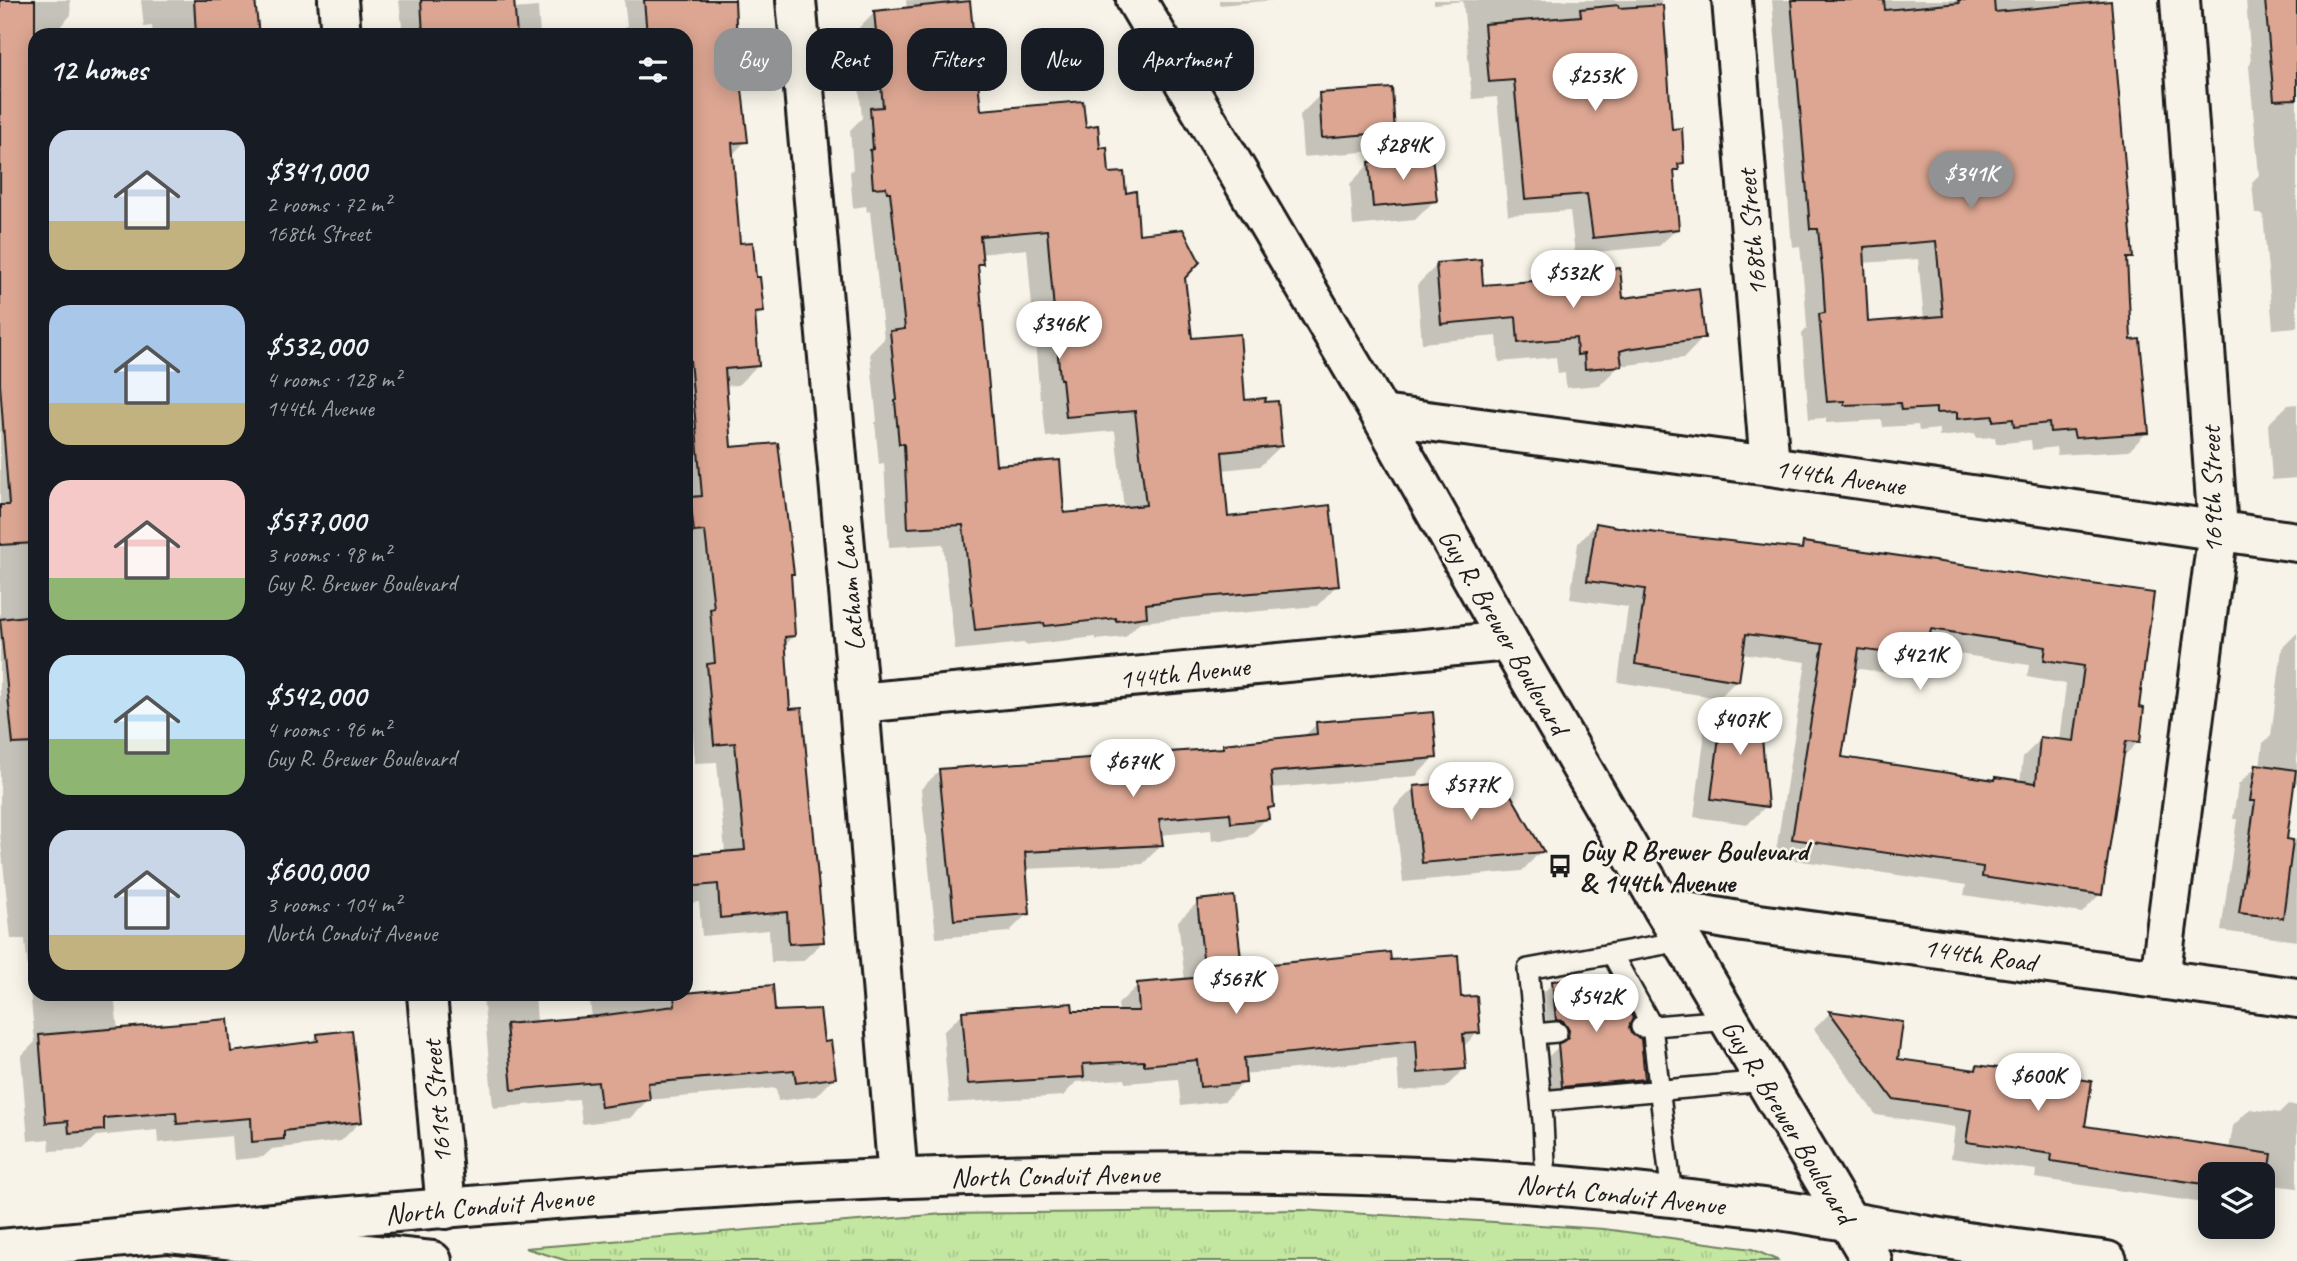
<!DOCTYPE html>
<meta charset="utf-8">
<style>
body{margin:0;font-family:Caveat,sans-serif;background:#20242c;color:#f1f3f6;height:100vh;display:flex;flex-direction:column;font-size:26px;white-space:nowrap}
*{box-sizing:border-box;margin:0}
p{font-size:23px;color:#9ea1a6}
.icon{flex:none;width:38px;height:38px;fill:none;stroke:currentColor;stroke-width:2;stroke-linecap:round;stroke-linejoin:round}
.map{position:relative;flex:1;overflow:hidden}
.side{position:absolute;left:28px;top:28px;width:665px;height:973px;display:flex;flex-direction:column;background:#171b24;border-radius:21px;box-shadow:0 4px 18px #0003}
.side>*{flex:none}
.guide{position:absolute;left:714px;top:28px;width:665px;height:63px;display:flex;gap:14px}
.tools{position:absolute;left:2198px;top:1162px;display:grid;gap:14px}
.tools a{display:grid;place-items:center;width:77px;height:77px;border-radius:14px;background:#171b24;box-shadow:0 4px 18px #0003;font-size:35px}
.price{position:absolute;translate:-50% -60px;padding:0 16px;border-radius:24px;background:#fff;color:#222;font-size:23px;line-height:46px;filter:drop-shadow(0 2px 4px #0008)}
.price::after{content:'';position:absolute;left:50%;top:42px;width:21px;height:16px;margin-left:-10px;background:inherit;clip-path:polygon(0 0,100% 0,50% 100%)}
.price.active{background:#919294;color:#fff}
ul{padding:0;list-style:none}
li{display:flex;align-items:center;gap:21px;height:175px;padding:0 21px}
li span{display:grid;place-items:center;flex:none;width:196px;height:140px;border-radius:21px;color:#555}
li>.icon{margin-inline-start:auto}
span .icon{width:84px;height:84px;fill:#fffc;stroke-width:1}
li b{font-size:30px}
h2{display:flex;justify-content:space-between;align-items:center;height:84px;padding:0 21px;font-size:30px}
.chip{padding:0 24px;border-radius:21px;background:#171b24;box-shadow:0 4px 18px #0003;font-size:24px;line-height:63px}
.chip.active{background:#919294;color:#fff}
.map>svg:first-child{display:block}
</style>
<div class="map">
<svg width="2297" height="1261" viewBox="0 0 2297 1261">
<defs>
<pattern id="grass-tufts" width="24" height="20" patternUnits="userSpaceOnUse" patternTransform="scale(1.75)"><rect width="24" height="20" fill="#c3e7a1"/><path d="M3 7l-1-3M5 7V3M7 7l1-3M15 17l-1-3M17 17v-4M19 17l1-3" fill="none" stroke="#a7c68a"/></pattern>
</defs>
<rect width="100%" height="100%" fill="#f7f3e8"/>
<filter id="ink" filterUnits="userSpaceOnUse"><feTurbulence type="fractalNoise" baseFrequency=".0143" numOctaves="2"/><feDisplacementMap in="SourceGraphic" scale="14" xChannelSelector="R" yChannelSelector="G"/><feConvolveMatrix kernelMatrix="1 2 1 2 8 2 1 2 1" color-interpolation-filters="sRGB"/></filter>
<g filter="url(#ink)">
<path fill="url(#grass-tufts)" stroke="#70825e" stroke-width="2" d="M 1302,1210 L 1604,1229 L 1752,1249 L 1779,1261 L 568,1261 L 525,1248 L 944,1214 Z"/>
<path fill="#0003" fill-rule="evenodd" d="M 0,0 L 70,0 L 71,15 L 57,30 L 57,35 L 35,35 L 35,994 L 114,994 L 118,1031 L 229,1054 L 310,1044 L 318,1035 L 360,1122 L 341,1141 L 272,1149 L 263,1157 L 234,1160 L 232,1136 L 158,1143 L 157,1130 L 97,1136 L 83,1149 L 50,1151 L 49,1139 L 28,1141 L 21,1056 L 35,1042 L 25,939 L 11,939 L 0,834 Z
M 141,0 L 254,0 L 257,33 L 266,32 L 266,35 L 153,35 L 152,26 L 144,27 Z
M 399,0 L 512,0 L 513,9 L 538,7 L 540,35 L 403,35 Z
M 624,0 L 732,0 L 746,141 L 731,156 L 738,245 L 755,279 L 762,311 L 753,320 L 757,366 L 738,385 L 724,386 L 730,449 L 793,573 L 789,576 L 794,636 L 784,646 L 789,711 L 822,942 L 803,961 L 771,962 L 769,930 L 702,936 L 699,902 L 686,903 L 686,856 L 725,853 L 717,762 L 695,763 L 686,643 L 686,35 L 618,35 L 627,26 Z
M 906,0 L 969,0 L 979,112 L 1084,129 L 1099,150 L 1107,175 L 1125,195 L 1137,236 L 1183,277 L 1191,340 L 1281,446 L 1260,466 L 1222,470 L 1227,519 L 1337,585 L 1317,606 L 1140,622 L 1125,637 L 1096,640 L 1096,637 L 1025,645 L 1024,643 L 955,650 L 943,544 L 889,547 L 884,463 L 879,464 L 875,423 L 877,421 L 870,353 L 884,339 L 870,211 L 867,212 L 866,206 L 853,208 L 850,172 L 853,169 L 850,130 L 862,118 L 854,33 L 874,12 L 907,9 ZM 1027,249 L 1040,399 L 1042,399 L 1046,437 L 1115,431 L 1124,509 L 1062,515 L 995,467 L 977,267 L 981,263 L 980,254 Z
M 1219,0 L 1276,0 L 1219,5 Z
M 1434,0 L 1661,0 L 1671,131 L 1682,162 L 1672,174 L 1677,229 L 1659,246 L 1575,254 L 1570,211 L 1508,215 L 1497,97 L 1472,99 L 1463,1 L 1434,4 Z
M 1772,0 L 2110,0 L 2132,257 L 2126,263 L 2130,342 L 2147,432 L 2129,451 L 2057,455 L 2056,447 L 2032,450 L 2031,440 L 1996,444 L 1995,437 L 1976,438 L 1975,433 L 1939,437 L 1939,429 L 1919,431 L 1918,425 L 1883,427 L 1882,420 L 1826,423 L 1826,418 L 1809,419 L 1802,334 L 1807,328 L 1805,298 L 1800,246 L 1792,247 ZM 1918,259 L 1924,319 L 1867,324 L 1863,263 Z
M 2246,0 L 2297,0 L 2297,327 L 2273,329 L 2263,214 L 2255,214 L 2252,182 L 2259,175 L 2249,66 L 2251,63 Z
M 1320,95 L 1394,131 L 1374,151 L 1303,157 L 1300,115 Z
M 1369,164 L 1435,200 L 1415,220 L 1353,226 L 1350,184 Z
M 1437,265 L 1481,287 L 1564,281 L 1572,273 L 1703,338 L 1684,358 L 1619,366 L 1600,385 L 1566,388 L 1565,373 L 1558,374 L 1556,357 L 1499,362 L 1497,336 L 1422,343 L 1417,285 Z
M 2297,404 L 2297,478 L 2272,480 L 2268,424 L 2288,405 Z
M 1596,524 L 1640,532 L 1798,550 L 1804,544 L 2152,595 L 2137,709 L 2138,742 L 2121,759 L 2100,894 L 2082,913 L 1964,895 L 1966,885 L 1775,857 L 1806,662 L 1741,653 L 1737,680 L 1719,698 L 1618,682 L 1628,607 L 1570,599 L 1578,543 ZM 1926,649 L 2029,665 L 2027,677 L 2066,684 L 2059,741 L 2041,739 L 2023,757 L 2020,783 L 1995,779 L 1993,781 L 1840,758 L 1854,668 L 1906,676 L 1925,657 Z
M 2297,633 L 2297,783 L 2293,782 L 2285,839 L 2297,840 L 2297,941 L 2221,931 L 2237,819 L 2233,819 L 2238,785 L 2257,766 L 2260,767 L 2263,743 L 2271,736 L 2282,648 Z
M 1720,709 L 1766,806 L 1748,824 L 1694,817 L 1704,740 L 1703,727 Z
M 1317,724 L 1435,757 L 1416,776 L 1271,788 L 1273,807 L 1267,813 L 1267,818 L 1248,837 L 1212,841 L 1211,830 L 1160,835 L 1161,845 L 1143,864 L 1024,869 L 1028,913 L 1009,932 L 936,938 L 921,789 L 939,771 L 1219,750 L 1224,745 L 1303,737 Z
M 1414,788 L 1541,851 L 1522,871 L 1403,882 L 1394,808 Z
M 1198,902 L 1240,969 L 1389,961 L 1460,998 L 1478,1032 L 1463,1047 L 1464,1069 L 1445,1088 L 1399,1091 L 1397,1059 L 1244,1074 L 1244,1082 L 1225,1101 L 1181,1106 L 1178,1079 L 1125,1083 L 1125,1079 L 1076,1082 L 1063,1096 L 949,1103 L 943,1032 L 963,1013 L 1119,1013 L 1118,1004 L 1138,985 L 1185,981 L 1178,921 Z
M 1553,983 L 1627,1027 L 1643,1079 L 1634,1088 L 1553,1096 L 1549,1056 L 1559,1046 L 1560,1040 L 1547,1029 L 1543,993 Z
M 771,987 L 774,1013 L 823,1044 L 834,1077 L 816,1096 L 778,1101 L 776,1088 L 648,1100 L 630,1118 L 582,1124 L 579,1100 L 493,1108 L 483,994 L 535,994 L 537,1022 L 592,1018 L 589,994 L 645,994 L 645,998 Z
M 1830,1013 L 1901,1023 L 1896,1060 L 1973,1071 L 1978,1066 L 2083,1128 L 2229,1150 L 2233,1126 L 2250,1109 L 2280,1113 L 2289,1104 L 2297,1106 L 2297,1188 L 2265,1184 L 2263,1194 L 2263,1174 L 2210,1174 L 2210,1204 L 2035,1178 L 2036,1170 L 1951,1158 L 1955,1127 L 1876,1115 L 1814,1029 Z"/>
<path fill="#dca692" stroke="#1c1c1c" stroke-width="2" fill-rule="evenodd" d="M 0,0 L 35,0 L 35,543 L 0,545 L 0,505 L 9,505 L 0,384 Z
M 194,0 L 255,0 L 259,35 L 196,35 Z
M 421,0 L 514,0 L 517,35 L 423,35 Z
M 644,0 L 735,0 L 737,45 L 748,142 L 732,143 L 740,243 L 753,242 L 756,277 L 760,277 L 764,312 L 755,313 L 759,366 L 725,369 L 731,447 L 778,443 L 794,574 L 791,574 L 795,636 L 785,637 L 790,709 L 802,708 L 824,942 L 789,944 L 787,912 L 720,918 L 718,884 L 686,887 L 686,855 L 745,850 L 735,743 L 714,745 L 707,664 L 715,663 L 710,609 L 714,608 L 705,531 L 694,532 L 690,497 L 702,496 L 690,360 L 686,361 L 686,35 L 647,35 Z
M 1791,0 L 1884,0 L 1885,10 L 1959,3 L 1958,0 L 1994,0 L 1995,12 L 2111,1 L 2133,258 L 2127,258 L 2131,340 L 2140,339 L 2149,433 L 2075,438 L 2073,430 L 2050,432 L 2049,423 L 2014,427 L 2013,419 L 1993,421 L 1993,416 L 1957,419 L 1957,412 L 1936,413 L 1936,408 L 1901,410 L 1900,403 L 1844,405 L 1844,401 L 1827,402 L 1819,314 L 1825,313 L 1823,279 L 1818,229 L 1810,229 ZM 1936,241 L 1943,316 L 1868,322 L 1864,247 Z
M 2265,0 L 2297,0 L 2297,99 L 2274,100 Z
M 970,1 L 981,110 L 1083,101 L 1086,127 L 1098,125 L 1100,148 L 1107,147 L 1109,173 L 1124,172 L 1126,193 L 1136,191 L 1139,234 L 1183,229 L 1200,262 L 1185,278 L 1192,338 L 1240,334 L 1245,400 L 1266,398 L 1265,402 L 1278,401 L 1282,446 L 1222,452 L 1228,517 L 1330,505 L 1339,586 L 1203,597 L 1146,604 L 1147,617 L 1116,621 L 1116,618 L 1045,626 L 1044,623 L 975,630 L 963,525 L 908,528 L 904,444 L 899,444 L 895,401 L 897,400 L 890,331 L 905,329 L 899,272 L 890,192 L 887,192 L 886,187 L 873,188 L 870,150 L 873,149 L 870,108 L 883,107 L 874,11 ZM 1047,230 L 1060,379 L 1062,379 L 1066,417 L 1135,411 L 1146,505 L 1064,513 L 1060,460 L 996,465 L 978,264 L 983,264 L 980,236 Z
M 1618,5 L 1619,8 L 1663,5 L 1672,129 L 1682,128 L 1684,163 L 1678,164 L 1679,170 L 1674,170 L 1679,229 L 1593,238 L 1587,194 L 1525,199 L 1514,80 L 1489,82 L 1484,24 L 1581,16 L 1580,9 Z
M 1392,88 L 1395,132 L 1322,138 L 1319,93 Z
M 1432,156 L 1437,201 L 1373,207 L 1369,162 Z
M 1481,259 L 1483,285 L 1571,278 L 1571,271 L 1620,268 L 1623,298 L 1699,288 L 1705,338 L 1627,349 L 1620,351 L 1622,366 L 1585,369 L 1584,354 L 1577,355 L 1576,338 L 1518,343 L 1516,317 L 1441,324 L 1436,263 Z
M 1596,523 L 1640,531 L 1802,549 L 1803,542 L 2154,593 L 2139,707 L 2144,708 L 2140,742 L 2126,741 L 2102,895 L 1982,877 L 1983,867 L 1792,839 L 1823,644 L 1746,634 L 1739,681 L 1635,664 L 1645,589 L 1587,581 ZM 1931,629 L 2046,647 L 2044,660 L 2084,666 L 2074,741 L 2040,737 L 2036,783 L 1995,777 L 1995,780 L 1842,757 L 1859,649 L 1926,658 Z
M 35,615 L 35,743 L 13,744 L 0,619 Z
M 1759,703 L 1768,807 L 1711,799 L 1721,721 L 1720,707 Z
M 1433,712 L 1437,758 L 1271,772 L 1274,807 L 1268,808 L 1269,819 L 1231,823 L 1230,813 L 1159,819 L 1163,845 L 1025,852 L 1030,914 L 954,920 L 939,769 L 1223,748 L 1223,744 L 1317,734 L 1316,722 Z
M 2256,764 L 2296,770 L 2287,839 L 2293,840 L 2283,918 L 2239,913 L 2255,801 L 2250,801 Z
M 1501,778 L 1544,852 L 1422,863 L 1414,786 Z
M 1234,896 L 1242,967 L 1390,952 L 1391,960 L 1458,955 L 1461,997 L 1477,996 L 1480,1033 L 1463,1034 L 1466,1069 L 1418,1073 L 1416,1040 L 1244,1058 L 1246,1083 L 1200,1087 L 1197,1060 L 1144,1065 L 1144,1061 L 1083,1064 L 1084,1077 L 968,1084 L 962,1011 L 1072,1003 L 1073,1011 L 1139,1011 L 1137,983 L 1205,977 L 1197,900 Z
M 1610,976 L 1633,1018 L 1629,1027 L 1631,1033 L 1641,1039 L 1645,1079 L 1562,1087 L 1558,1044 L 1568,1038 L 1569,1030 L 1563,1021 L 1556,1020 L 1552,981 Z
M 773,985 L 775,1011 L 820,1009 L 824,1042 L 831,1041 L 836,1078 L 796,1083 L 794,1070 L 648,1083 L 650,1100 L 601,1107 L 598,1082 L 512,1090 L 506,1024 L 598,1016 L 675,1006 L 674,994 Z
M 1829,1011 L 1903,1022 L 1898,1059 L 1976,1070 L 1977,1065 L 2092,1081 L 2085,1126 L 2272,1154 L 2266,1194 L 2263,1193 L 2263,1174 L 2210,1174 L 2210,1185 L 2051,1161 L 2052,1154 L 1966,1142 L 1971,1110 L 1893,1099 Z
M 228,1019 L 231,1052 L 318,1041 L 317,1034 L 352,1030 L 362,1122 L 284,1131 L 284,1139 L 252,1142 L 251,1118 L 177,1124 L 176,1112 L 104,1118 L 104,1130 L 69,1133 L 68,1121 L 46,1123 L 39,1035 Z"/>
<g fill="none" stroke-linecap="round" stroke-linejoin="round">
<g stroke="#1c1c1c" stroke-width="24">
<path id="lane" d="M 1612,954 L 1652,1026 L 1672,1197
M 1641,1027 L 1729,1020
M 1535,1034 L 1557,1032
M 1541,1101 L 1765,1081
M 1546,1185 L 1543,1121 L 1528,969 L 1682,941"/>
</g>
<g stroke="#1c1c1c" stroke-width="44">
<path id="street" d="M 338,0 L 341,35
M 796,0 L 859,703 L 898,1179
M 1732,0 L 1770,466
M 1381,415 L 1770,466 L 2297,542
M 859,703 L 1508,641
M 1663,908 L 1744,922 L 2297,998
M 2160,978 L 2218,530 L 2180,0
M 427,994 L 446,1209"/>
</g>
<g stroke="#1c1c1c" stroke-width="44">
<path id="secondary" d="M 1136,0 L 1381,415 L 1508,641 L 1663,908 L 1872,1261"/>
</g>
<g stroke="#1c1c1c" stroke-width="44">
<path id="primary" d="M 0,1249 C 479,1203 961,1155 1443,1178 C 1552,1183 1662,1195 1771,1209 C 1824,1216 1875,1227 1928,1236 C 1987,1246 2047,1253 2107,1261"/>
</g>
<g stroke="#1c1c1c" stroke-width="44">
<path id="highway" d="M 169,1233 L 432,1261"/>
</g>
<use href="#lane" stroke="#f7f3e8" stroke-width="19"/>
<use href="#street" stroke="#f7f3e8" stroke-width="38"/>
<use href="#secondary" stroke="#f7f3e8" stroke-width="38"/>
<use href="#primary" stroke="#f7f3e8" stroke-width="38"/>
<use href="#highway" stroke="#f7f3e8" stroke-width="38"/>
</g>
</g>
<defs>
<g id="bus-bare" transform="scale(1.89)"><path d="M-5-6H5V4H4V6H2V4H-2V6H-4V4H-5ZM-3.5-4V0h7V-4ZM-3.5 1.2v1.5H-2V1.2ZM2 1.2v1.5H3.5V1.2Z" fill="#1c1c1c" stroke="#f7f3e8" stroke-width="2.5" paint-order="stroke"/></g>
</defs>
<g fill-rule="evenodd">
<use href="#bus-bare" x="1560" y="866"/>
</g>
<g text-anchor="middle" stroke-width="5" stroke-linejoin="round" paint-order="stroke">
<g font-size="28" fill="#1c1c1c" stroke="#f7f3e8">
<text transform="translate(1751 233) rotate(-95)" y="10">168th Street</text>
<text transform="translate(1840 476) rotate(8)" y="10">144th Avenue</text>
<text transform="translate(2211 490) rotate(-91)" y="10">169th Street</text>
<text transform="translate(849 589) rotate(-95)" y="10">Latham Lane</text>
<text transform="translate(1504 631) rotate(60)" y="10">Guy R. Brewer Boulevard</text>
<text transform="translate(1184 672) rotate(-6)" y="10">144th Avenue</text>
<text transform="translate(1980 954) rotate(8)" y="10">144th Road</text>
<text transform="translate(436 1102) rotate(-95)" y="10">161st Street</text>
<text transform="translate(1789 1121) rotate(59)" y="10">Guy R. Brewer Boulevard</text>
<text transform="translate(1055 1175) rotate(-1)" y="10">North Conduit Avenue</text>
<text transform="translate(1621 1194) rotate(6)" y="10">North Conduit Avenue</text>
<text transform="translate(489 1205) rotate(-5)" y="10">North Conduit Avenue</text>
</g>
<g font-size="28" font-weight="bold" fill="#1c1c1c" stroke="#f7f3e8" text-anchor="start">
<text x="1580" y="860">Guy R Brewer Boulevard<tspan x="1580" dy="32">&amp; 144th Avenue</tspan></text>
</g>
</g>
</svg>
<div class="tools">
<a><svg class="icon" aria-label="layers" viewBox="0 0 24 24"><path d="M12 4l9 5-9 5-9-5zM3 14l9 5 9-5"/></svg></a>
</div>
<b class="price" style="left:1595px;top:113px">$253K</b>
<b class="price" style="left:1403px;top:182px">$284K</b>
<b class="price active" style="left:1971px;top:211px">$341K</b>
<b class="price" style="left:1573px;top:310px">$532K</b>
<b class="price" style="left:1059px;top:361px">$346K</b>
<b class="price" style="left:1920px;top:692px">$421K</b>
<b class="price" style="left:1740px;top:757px">$407K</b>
<b class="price" style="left:1133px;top:799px">$674K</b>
<b class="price" style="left:1471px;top:822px">$577K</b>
<b class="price" style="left:1236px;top:1016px">$567K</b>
<b class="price" style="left:1596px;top:1034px">$542K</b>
<b class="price" style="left:2038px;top:1113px">$600K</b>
<div class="guide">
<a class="chip active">Buy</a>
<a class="chip">Rent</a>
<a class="chip">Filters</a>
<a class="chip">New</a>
<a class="chip">Apartment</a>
</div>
<section class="side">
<h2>12 homes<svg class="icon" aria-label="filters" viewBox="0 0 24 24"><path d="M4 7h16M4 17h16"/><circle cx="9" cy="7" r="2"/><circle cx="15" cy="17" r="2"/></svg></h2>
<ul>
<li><span style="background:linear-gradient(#c9d6e8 65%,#c2b280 0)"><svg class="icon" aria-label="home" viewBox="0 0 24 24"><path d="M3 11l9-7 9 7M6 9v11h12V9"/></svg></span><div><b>$341,000</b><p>2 rooms · 72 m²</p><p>168th Street</p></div></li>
<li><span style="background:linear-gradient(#a9c7e8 70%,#c2b280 0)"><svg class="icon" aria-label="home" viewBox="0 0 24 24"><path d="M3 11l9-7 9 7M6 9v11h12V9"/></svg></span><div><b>$532,000</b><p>4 rooms · 128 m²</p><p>144th Avenue</p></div></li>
<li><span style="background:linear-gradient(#f6c9c9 70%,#8fb573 0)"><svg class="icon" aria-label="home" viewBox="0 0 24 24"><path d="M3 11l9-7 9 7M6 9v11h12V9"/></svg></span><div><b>$577,000</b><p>3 rooms · 98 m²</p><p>Guy R. Brewer Boulevard</p></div></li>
<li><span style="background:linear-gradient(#bfe0f5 60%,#8fb573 0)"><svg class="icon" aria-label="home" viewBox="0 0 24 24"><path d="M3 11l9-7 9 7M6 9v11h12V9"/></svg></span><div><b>$542,000</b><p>4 rooms · 96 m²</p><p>Guy R. Brewer Boulevard</p></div></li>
<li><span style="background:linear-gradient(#c9d6e8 75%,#c2b280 0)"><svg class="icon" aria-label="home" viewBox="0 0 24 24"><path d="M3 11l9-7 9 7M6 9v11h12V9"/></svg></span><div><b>$600,000</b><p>3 rooms · 104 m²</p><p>North Conduit Avenue</p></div></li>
</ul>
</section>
</div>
